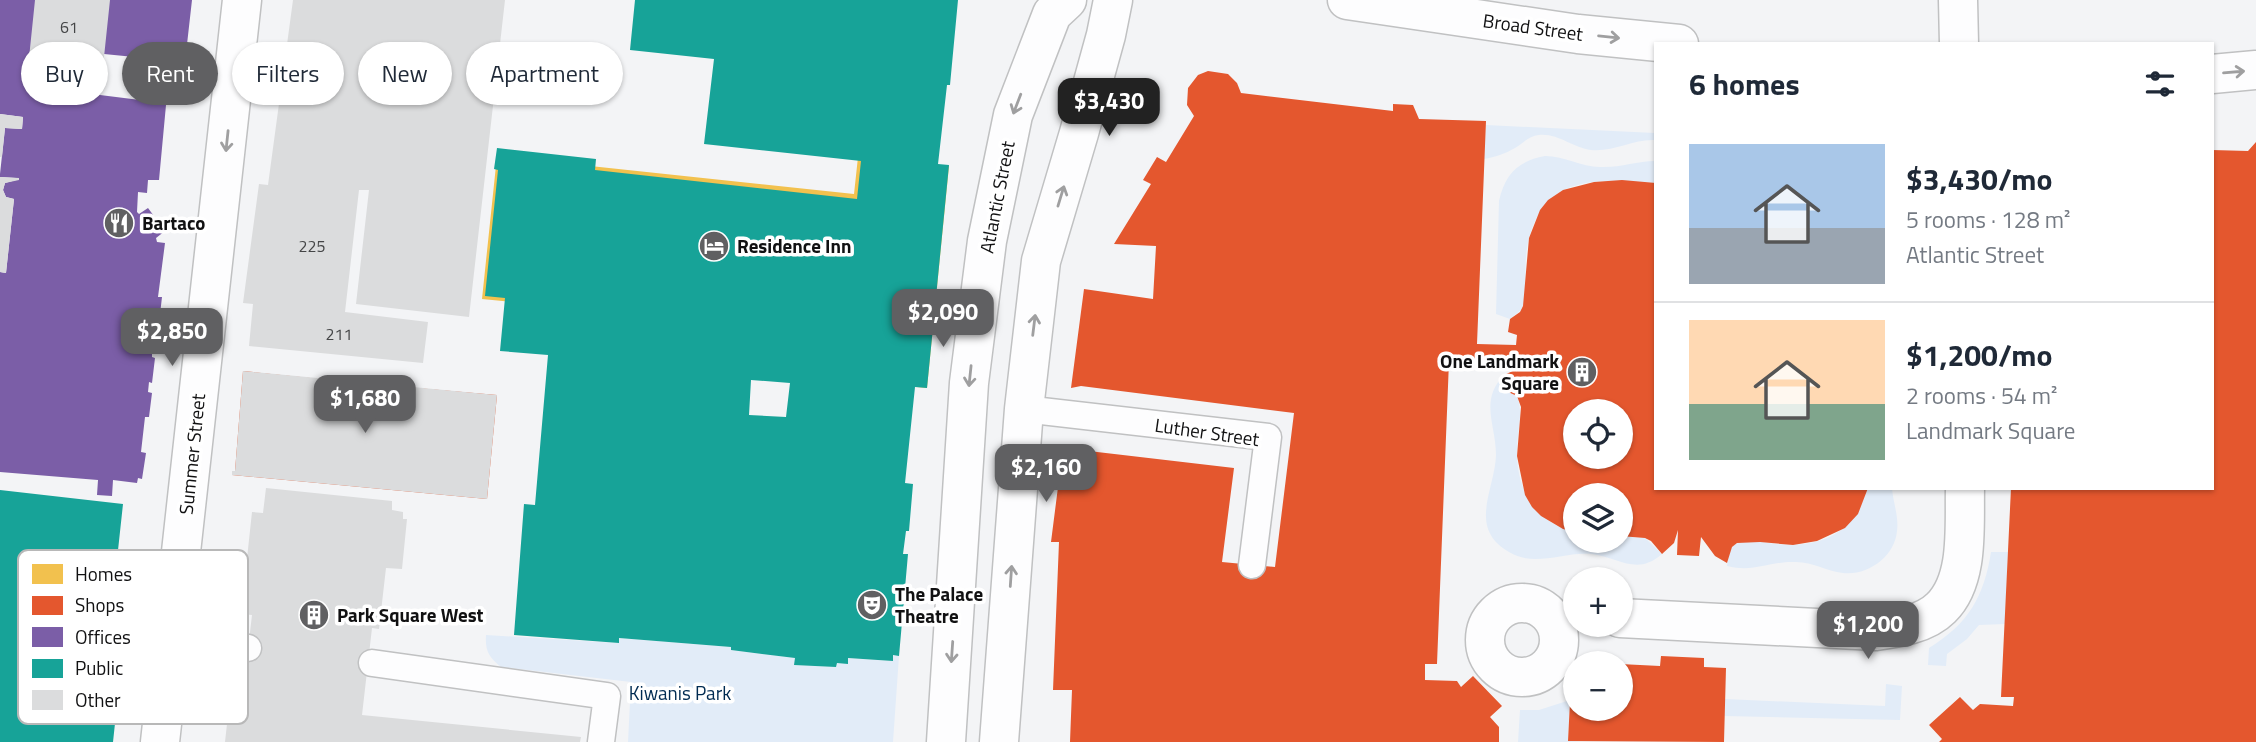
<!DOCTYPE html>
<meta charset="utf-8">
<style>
body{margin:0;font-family:"Titillium Web",sans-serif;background:#f6f6f7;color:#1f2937;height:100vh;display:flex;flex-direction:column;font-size:26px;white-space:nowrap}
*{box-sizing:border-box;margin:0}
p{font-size:23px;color:#747a83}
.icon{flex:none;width:38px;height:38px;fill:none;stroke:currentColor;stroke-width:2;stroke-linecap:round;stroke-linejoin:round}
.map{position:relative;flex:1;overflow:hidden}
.drawer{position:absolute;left:1654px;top:42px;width:560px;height:448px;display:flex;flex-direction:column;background:#fff;border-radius:0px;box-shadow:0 2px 5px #0004}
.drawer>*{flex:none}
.guide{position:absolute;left:21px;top:42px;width:665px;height:63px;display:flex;gap:14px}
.controls{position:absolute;left:1563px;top:399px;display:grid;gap:14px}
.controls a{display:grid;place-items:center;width:70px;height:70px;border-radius:50%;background:#fff;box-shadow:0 2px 5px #0004;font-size:35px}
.price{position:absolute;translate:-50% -60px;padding:0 16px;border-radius:14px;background:#606062;color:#fff;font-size:23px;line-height:46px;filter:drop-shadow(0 2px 4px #0008)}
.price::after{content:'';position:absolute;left:50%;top:42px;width:21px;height:16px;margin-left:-10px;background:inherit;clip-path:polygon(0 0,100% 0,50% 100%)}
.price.current{background:#222;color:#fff}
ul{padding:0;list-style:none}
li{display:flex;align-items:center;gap:21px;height:175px;padding:0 35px}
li+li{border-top:2px solid #e0e1e3}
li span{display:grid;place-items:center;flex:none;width:196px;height:140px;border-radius:0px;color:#555}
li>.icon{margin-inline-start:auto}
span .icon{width:84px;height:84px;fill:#fffc;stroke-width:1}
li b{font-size:30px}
h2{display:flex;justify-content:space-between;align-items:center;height:84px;padding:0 35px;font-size:30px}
.chip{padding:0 24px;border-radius:32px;background:#fff;box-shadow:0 2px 5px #0004;font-size:24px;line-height:63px}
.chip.current{background:#606062;color:#fff}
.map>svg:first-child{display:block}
</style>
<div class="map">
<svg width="2256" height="742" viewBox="0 0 2256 742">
<rect width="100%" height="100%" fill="#f3f4f6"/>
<path fill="#e2ecf8" d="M 1486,125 L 1655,133 L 1655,140 C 1633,139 1614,152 1591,150 C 1573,148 1558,133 1539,135 C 1529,136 1523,143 1515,148 C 1505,154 1495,157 1484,159 Z
M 1545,156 C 1565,156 1581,167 1600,167 C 1619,168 1637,161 1655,161 L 1655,183 C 1594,179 1541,174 1527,248 C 1524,267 1527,285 1524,303 L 1521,310 L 1510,319 L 1496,314 L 1499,201 C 1505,174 1518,161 1545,156 Z
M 1504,375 L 1506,390 L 1517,396 C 1524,414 1517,432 1517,450 C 1516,490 1536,523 1575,532 L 1575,541 L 1620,541 L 1621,536 L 1645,538 L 1662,554 C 1637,576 1620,558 1592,554 C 1564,551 1535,568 1509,552 C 1467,528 1495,490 1496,455 C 1496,424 1479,401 1504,375 Z
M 1868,488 L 1892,488 C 1893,502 1899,517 1897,531 C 1895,556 1868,576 1843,573 C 1826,571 1813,562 1796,562 C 1769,561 1755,573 1727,566 C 1728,560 1729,550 1733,546 C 1742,537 1765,543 1776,544 C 1822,548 1853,534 1868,488 Z
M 1991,552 L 2008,552 L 2005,624 L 1979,625 L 1967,639 L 1947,654 L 1946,666 L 1928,665 L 1929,648 C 1968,624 1984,597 1991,552 Z
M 486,635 L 618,643 L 619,638 L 731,647 L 731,650 L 795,658 L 795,665 L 836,667 L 837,663 L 848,663 L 848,658 L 892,661 L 893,655 L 899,656 L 893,742 L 628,742 L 631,682 L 501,667 C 489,657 485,651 486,635 Z
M 1886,684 L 1902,686 L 1900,720 L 1724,716 L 1725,699 L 1885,706 Z
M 1570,700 L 1568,741 L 1580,742 L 1518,742 L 1520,710 L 1539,710 Z"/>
<path fill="#f2c14e" d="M 497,156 L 854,194 L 858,157 L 949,166 L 927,388 L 816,377 L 820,333 L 482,299 Z"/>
<path fill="#e4572e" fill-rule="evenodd" d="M 1208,71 L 1228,74 L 1237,83 L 1241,93 L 1393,111 L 1393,104 L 1413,105 L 1419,119 L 1486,121 L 1477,344 L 1516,345 L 1517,335 L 1508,332 L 1510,319 L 1520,312 L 1523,306 L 1529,238 L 1540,210 L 1548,200 L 1563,190 L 1594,182 L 1622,180 L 1656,183 L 1656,488 L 1868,488 L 1858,514 L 1845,528 L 1817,541 L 1793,545 L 1760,542 L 1737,543 L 1732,547 L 1727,563 L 1715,556 L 1701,537 L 1699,556 L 1677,555 L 1678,530 L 1674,543 L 1662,554 L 1651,541 L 1645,538 L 1620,536 L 1620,495 L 1575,495 L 1575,532 L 1563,529 L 1541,516 L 1532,507 L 1525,495 L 1517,456 L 1521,407 L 1517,396 L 1506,391 L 1504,375 L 1515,370 L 1515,365 L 1449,361 L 1437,664 L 1425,664 L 1425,680 L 1457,681 L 1461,687 L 1473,676 L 1502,706 L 1490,717 L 1499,727 L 1499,742 L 1070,742 L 1072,690 L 1053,690 L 1059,542 L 1051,542 L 1063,448 L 1234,468 L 1222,562 L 1275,567 L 1294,413 L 1081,386 L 1071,388 L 1084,289 L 1153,299 L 1156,246 L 1114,244 L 1151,184 L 1143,180 L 1157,157 L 1166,162 L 1194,116 L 1187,105 L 1188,88 L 1198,75 ZM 1575,411 L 1620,411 L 1620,457 L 1575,457 Z
M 2256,142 L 2256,742 L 1939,742 L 1942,739 L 1929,725 L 1960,697 L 1973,710 L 1980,704 L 2013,706 L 2014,697 L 2001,697 L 2011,488 L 2212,488 L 2212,150 L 2248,151 Z
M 243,371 L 320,379 L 317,407 L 357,411 L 360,383 L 497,395 L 487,499 L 232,475 L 232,471 L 235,471 Z
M 1661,656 L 1704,658 L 1704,667 L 1726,668 L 1724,742 L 1568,741 L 1572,662 L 1575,662 L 1575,709 L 1620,709 L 1620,664 L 1660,666 Z"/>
<path fill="#7b5ea7" d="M 0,0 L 192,0 L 185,62 L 104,54 L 100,95 L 148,101 L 148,103 L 166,105 L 159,180 L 148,180 L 147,193 L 138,192 L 137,212 L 139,214 L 148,208 L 165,231 L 156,238 L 157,242 L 165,243 L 158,297 L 162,297 L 159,323 L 156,322 L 155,326 L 159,326 L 156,353 L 152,352 L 152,357 L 155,358 L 152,383 L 149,382 L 148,392 L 152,393 L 149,417 L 145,417 L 141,452 L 146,453 L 142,479 L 138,478 L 137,483 L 113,480 L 112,496 L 97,495 L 98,480 L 0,472 L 0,272 L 6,273 L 14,199 L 6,197 L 3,190 L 5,183 L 16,180 L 16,178 L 0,177 L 0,174 L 5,128 L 22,129 L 23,117 L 0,114 Z"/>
<path fill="#17a398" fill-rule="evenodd" d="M 635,0 L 958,0 L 950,85 L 947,85 L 938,164 L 949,165 L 927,388 L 915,387 L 905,483 L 913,484 L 909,531 L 906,531 L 903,554 L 908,554 L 899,656 L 893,655 L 893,661 L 848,658 L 848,664 L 837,663 L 836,667 L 794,665 L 795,658 L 731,650 L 731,647 L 619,638 L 619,643 L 514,635 L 524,504 L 535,505 L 548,355 L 500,351 L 505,298 L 485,296 L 498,170 L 494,169 L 497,148 L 596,159 L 595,170 L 857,199 L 861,161 L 704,144 L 714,59 L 630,50 ZM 751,380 L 790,383 L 786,417 L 749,415 Z
M 0,490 L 123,504 L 111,615 L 123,616 L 123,620 L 127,621 L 124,647 L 121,647 L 120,651 L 123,652 L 120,679 L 116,678 L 116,682 L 119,683 L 116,710 L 113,710 L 113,714 L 116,714 L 113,742 L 0,742 Z"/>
<path fill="#dbdcdd" d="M 35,0 L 110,0 L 100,95 L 26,87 Z
M 293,0 L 505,0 L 469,317 L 356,304 L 369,190 L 359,190 L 345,312 L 428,322 L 423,363 L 249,346 L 253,304 L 243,303 L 259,184 L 268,185 Z
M 0,114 L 23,117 L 22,129 L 5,128 L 2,157 L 0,157 Z
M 0,177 L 19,178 L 19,180 L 5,183 L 3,190 L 6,197 L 14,199 L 6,273 L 0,272 Z
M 243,371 L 497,395 L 487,499 L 232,475 L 232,471 L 235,471 Z
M 266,488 L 392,501 L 392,510 L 403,512 L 403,519 L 407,519 L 402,569 L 386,568 L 379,629 L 372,628 L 362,715 L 581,737 L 580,742 L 225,742 L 230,697 L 242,700 L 252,615 L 241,614 L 252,512 L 263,513 Z"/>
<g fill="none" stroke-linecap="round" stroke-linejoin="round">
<g stroke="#c0c1c2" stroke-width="29">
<path id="lane" d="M 1024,409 L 1268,437 L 1252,565
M 171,638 L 248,648
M 372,663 L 607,696 L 601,742"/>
</g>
<g stroke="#c0c1c2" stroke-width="41">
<path id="street" d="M 1958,0 L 1959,44
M1485 640a37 37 0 1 1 74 0a37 37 0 1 1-74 0Z
M 1620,618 L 1876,631 C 1898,628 1925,624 1941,608 C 1970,580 1964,525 1965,488"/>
</g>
<g stroke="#c0c1c2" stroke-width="41">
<path id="secondary" d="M 1347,0 L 1578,34 L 1679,44
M 2212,74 L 2256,70
M 160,742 L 242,0
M 946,742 L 969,383 L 987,241 L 1013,115 L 1052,14 L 1067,0
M 999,742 L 1024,409 L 1041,261 L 1079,133 L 1106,35 L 1113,0"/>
</g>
<use href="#lane" stroke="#fdfdfe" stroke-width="26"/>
<use href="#street" stroke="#fdfdfe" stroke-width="38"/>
<use href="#secondary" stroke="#fdfdfe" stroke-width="38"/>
</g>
<defs><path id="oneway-shaft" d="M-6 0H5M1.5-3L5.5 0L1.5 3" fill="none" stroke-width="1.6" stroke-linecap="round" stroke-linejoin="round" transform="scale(1.75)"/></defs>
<g stroke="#9f9fa0">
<use href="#oneway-shaft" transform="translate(1609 37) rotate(6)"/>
<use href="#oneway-shaft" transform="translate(2234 72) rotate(-5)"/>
<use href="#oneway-shaft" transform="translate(1017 104) rotate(111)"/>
<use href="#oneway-shaft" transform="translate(227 141) rotate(96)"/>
<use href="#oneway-shaft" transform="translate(1061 196) rotate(-73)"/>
<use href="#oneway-shaft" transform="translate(1034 325) rotate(-83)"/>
<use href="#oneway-shaft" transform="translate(970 376) rotate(96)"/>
<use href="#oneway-shaft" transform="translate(1011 576) rotate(-86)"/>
<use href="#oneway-shaft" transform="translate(952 652) rotate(94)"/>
</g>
<defs>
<g id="restaurant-disc" transform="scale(1.575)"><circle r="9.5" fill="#606062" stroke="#fff"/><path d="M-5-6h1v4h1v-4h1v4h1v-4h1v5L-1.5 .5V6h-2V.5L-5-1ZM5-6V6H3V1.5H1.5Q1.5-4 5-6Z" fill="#fff"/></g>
<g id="hotel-disc" transform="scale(1.575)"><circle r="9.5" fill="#606062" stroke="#fff"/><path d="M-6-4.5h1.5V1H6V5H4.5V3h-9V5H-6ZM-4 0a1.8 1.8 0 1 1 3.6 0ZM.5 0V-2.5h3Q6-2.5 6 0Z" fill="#fff"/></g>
<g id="building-disc" transform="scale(1.575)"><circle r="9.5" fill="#606062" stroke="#fff"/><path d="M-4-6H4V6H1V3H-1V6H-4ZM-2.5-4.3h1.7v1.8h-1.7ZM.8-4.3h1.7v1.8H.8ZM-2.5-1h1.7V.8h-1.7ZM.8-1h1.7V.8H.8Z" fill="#fff"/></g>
<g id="theatre-disc" transform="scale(1.575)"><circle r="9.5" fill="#606062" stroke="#fff"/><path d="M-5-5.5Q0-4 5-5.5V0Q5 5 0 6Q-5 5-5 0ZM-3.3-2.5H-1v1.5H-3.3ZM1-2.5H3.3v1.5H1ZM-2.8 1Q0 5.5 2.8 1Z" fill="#fff"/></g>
</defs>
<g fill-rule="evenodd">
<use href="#restaurant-disc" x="119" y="223"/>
<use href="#hotel-disc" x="714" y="246"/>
<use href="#building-disc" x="1582" y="372"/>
<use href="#theatre-disc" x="872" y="605"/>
<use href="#building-disc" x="314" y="615"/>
</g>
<g text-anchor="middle" stroke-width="7" stroke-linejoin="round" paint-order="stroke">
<g font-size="16" fill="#444546">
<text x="69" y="33">61</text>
<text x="312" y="252">225</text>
<text x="339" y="340">211</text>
</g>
<g font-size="19" fill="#111112" stroke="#fff">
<text transform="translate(1533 27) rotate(8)" y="7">Broad Street</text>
<text transform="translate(997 197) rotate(-79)" y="7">Atlantic Street</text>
<text transform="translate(1207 432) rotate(8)" y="7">Luther Street</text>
<text transform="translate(192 454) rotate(-84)" y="7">Summer Street</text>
</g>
<g font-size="19" font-weight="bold" fill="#111112" stroke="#fff" text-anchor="start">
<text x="142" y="230">Bartaco</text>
<text x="737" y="253">Residence Inn</text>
<text x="1559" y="368" text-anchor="end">One Landmark<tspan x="1559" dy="22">Square</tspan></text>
<text x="895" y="601">The Palace<tspan x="895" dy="22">Theatre</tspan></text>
<text x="337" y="622">Park Square West</text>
</g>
<g font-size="19" fill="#002b51" stroke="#fff">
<text x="680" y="700">Kiwanis Park</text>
</g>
</g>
<rect x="18" y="550" width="230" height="174" rx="10" fill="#fff" stroke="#b8b8b8" stroke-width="2"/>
<rect x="32" y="564" width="31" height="20" fill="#f2c14e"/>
<rect x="32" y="596" width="31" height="19" fill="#e4572e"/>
<rect x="32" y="627" width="31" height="20" fill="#7b5ea7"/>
<rect x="32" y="659" width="31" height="19" fill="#17a398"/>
<rect x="32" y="690" width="31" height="20" fill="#dbdcdd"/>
<g font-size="19" fill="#111112">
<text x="75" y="581">Homes</text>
<text x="75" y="612">Shops</text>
<text x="75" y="644">Offices</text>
<text x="75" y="675">Public</text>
<text x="75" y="707">Other</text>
</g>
</svg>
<div class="controls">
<a><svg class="icon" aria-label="locate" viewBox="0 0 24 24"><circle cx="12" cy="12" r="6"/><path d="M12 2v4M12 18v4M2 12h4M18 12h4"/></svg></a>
<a><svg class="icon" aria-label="layers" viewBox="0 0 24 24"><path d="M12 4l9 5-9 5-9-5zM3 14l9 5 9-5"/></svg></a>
<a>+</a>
<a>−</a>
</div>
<b class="price current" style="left:1109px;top:138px">$3,430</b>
<b class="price" style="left:943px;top:349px">$2,090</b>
<b class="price" style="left:172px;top:368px">$2,850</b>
<b class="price" style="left:365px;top:435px">$1,680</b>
<b class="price" style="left:1046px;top:504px">$2,160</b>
<b class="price" style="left:1868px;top:661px">$1,200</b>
<div class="guide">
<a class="chip">Buy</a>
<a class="chip current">Rent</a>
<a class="chip">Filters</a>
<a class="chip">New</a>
<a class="chip">Apartment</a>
</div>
<section class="drawer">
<h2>6 homes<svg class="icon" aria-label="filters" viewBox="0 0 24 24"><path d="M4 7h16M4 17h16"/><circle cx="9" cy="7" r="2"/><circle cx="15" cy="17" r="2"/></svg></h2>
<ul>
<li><span style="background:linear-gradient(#a9c7e8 60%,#9aa5b1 0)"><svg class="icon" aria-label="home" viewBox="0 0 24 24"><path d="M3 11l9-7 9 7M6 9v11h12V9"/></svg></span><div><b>$3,430/mo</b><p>5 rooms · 128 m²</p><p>Atlantic Street</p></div></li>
<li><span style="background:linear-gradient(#ffd9b3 60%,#7fa58c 0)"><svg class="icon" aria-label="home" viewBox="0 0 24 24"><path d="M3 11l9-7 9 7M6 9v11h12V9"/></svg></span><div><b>$1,200/mo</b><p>2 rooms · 54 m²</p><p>Landmark Square</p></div></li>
</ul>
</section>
</div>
